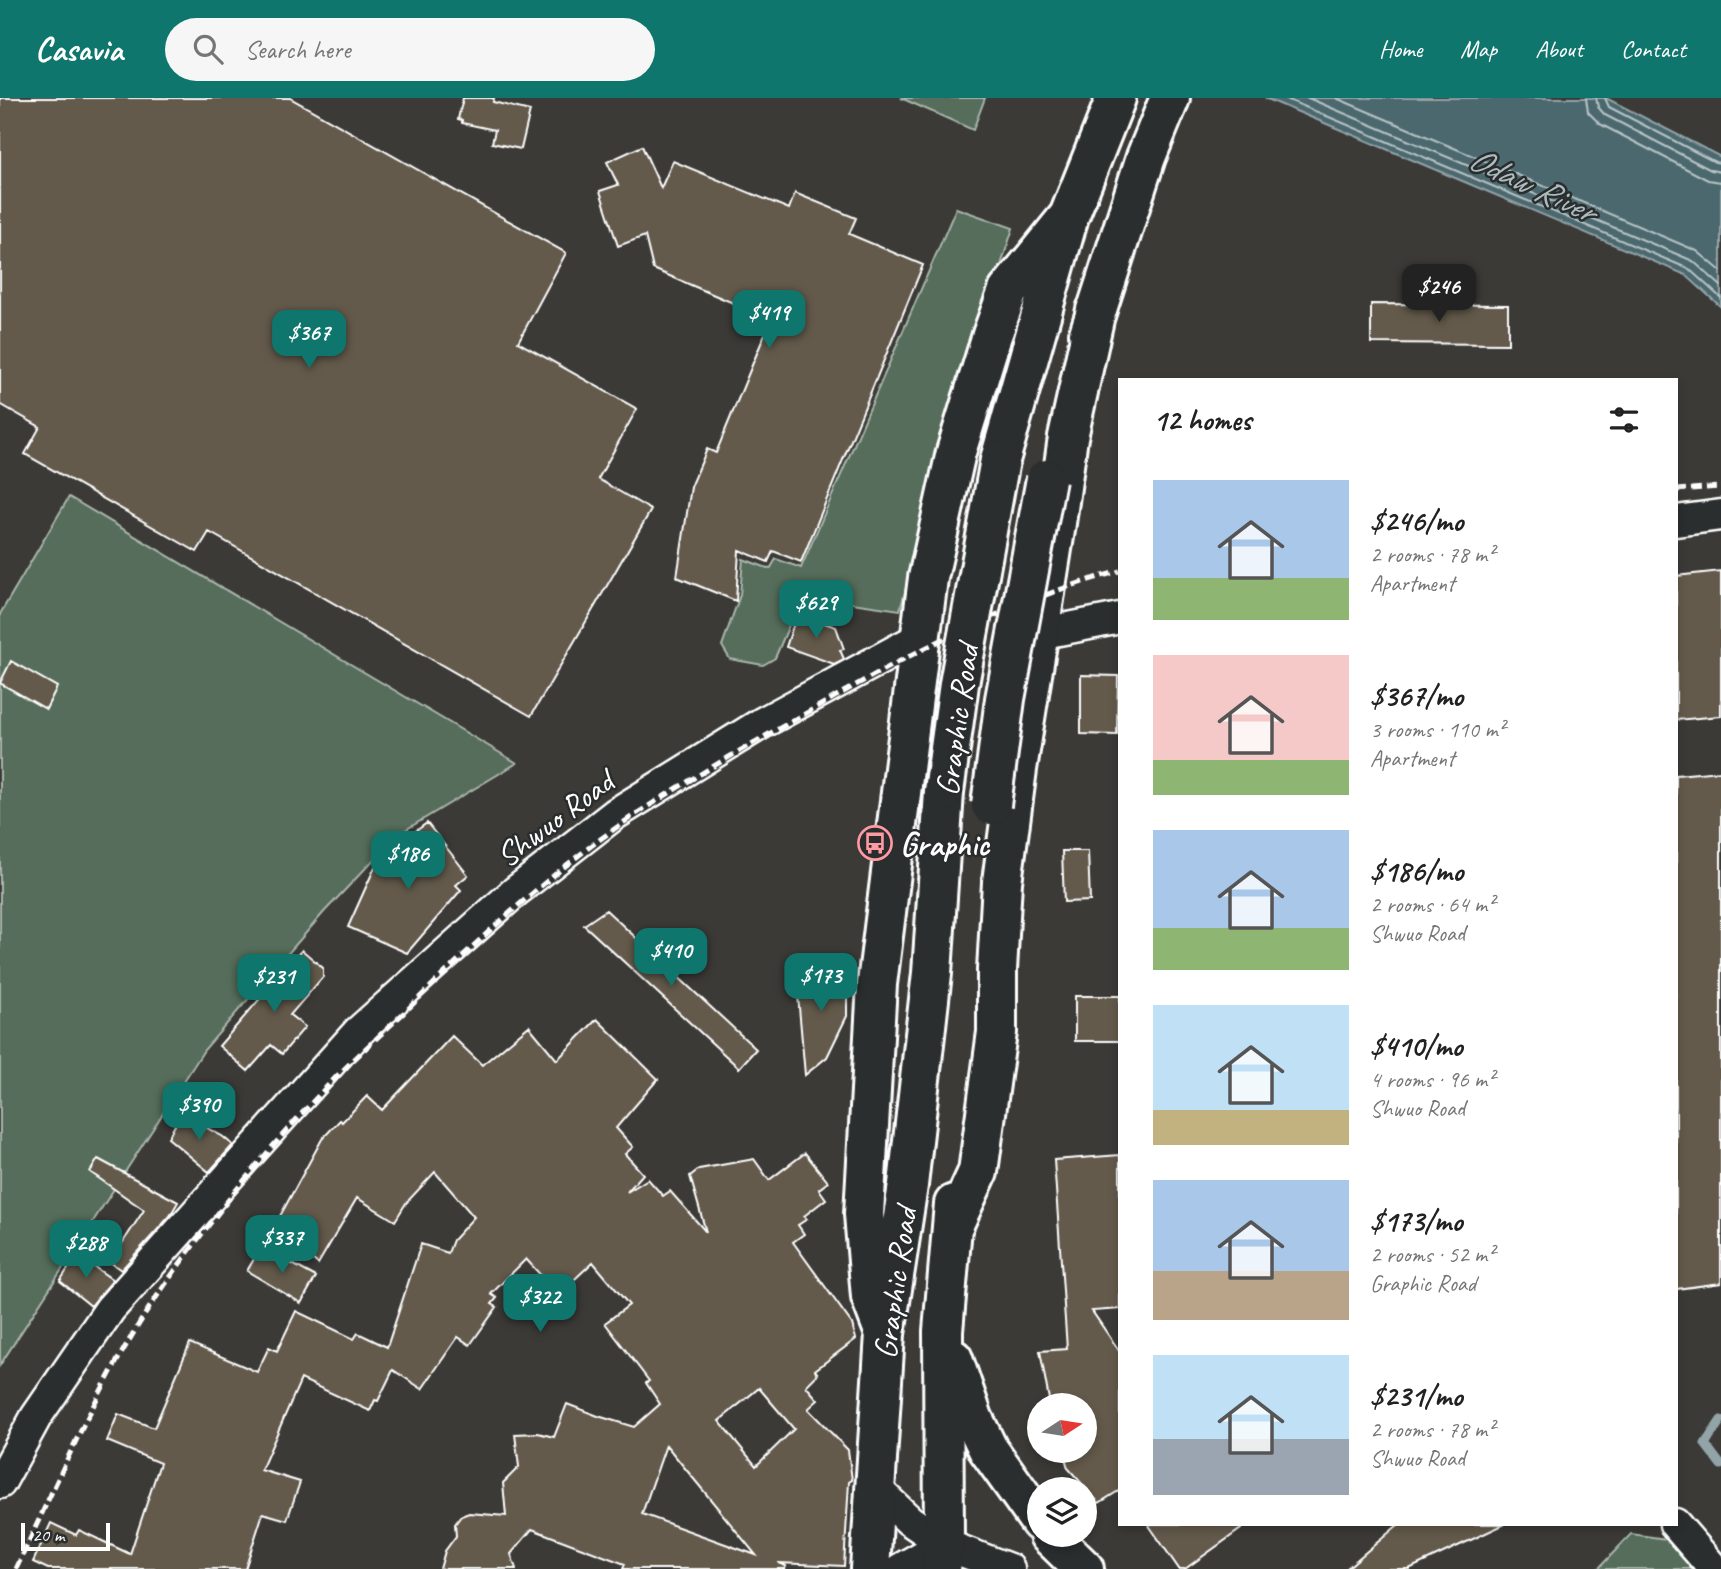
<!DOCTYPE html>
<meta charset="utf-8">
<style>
body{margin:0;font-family:Caveat,sans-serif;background:#f6f6f6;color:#222;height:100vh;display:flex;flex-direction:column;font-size:26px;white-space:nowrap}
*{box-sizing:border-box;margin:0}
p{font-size:23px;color:#767676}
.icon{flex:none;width:38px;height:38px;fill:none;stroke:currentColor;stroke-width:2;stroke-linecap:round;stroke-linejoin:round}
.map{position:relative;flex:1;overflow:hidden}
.sheet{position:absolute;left:1118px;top:280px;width:560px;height:1148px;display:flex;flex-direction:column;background:#fff;border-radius:0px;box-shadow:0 4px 10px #0003}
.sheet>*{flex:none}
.needle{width:46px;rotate:78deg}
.buttons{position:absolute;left:1027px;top:1295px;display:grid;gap:14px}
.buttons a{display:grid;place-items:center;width:70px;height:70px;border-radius:50%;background:#fff;box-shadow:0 4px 10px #0003;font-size:35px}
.scale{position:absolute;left:21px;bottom:18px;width:89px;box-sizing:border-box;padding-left:7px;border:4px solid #fff;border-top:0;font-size:19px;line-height:24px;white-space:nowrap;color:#fff;-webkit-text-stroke:5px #2a2d2e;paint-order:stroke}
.price{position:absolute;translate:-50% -60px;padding:0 16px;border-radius:14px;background:#0f766e;color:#fff;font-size:23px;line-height:46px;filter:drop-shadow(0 2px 4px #0008)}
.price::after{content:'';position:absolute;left:50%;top:42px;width:21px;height:16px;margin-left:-10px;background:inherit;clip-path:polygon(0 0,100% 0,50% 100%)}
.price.selected{background:#222;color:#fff}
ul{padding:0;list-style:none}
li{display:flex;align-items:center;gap:21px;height:175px;padding:0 35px}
li span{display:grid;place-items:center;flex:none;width:196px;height:140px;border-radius:0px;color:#555}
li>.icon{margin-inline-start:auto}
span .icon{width:84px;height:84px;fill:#fffc;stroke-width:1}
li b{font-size:30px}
h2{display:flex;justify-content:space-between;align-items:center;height:84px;padding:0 35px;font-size:30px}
header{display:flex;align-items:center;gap:42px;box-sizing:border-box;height:98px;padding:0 35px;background:#0f766e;color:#fff}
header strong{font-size:33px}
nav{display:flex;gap:38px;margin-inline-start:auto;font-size:24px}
.search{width:490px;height:63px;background:#f6f6f6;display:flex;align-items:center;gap:18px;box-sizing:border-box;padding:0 24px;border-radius:38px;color:#767676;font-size:26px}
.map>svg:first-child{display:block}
</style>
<header>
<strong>Casavia</strong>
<div class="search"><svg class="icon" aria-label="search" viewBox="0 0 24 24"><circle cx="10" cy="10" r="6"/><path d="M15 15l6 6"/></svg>Search here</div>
<nav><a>Home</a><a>Map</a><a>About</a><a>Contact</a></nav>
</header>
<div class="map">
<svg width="1721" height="1471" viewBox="0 0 1721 1471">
<rect width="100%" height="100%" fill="#3b3a37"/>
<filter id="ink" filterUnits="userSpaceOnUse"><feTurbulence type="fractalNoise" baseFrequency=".0143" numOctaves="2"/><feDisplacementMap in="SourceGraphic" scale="14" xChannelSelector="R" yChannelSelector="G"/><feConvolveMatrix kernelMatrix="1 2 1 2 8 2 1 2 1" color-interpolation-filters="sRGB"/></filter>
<g filter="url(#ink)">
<path fill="#556d5a" stroke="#aab6ac" stroke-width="2" d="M 901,0 L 985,0 L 973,32 Z
M 956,110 L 1013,130 L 955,309 L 900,512 L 845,504 L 796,511 L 775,560 L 763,567 L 730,561 L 722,548 L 740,497 L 743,461 L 770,471 L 776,461 L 801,470 Z
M 69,399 L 517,665 L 397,737 L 325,813 L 204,952 L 0,1267 L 0,516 Z
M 1631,1436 L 1666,1441 L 1692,1471 L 1598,1471 Z"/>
<path fill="#4b686e" stroke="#93a4a8" stroke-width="2" d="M 1265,0 L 1606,0 L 1721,59 L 1721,209 L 1686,177 Z"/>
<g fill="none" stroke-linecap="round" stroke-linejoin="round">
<path stroke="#b7c3c5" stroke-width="2" d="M 1284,0 L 1689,171 L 1721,200
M 1308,0 L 1693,163 L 1721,188
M 1336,0 L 1697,153 L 1721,173
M 1586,0 L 1588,14 L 1600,26 L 1708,82 L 1721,84
M 1596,0 L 1598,9 L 1605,17 L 1711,72 L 1721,74
M 1605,0 L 1609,9 L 1715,64 L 1721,65"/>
<path stroke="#93a4a8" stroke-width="9" d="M 1721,1322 L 1705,1346 L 1721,1367"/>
</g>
<path fill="#645a4b" stroke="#fff" stroke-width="2" fill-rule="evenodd" d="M 0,0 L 290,0 L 566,155 L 518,244 L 637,311 L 598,381 L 651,412 L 531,618 L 209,434 L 197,454 L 25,356 L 40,329 L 0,306 Z
M 463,0 L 494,0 L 493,4 L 530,13 L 521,51 L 492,45 L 495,32 L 462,25 L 462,22 L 458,21 Z
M 642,48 L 661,90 L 673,63 L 789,111 L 795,95 L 856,120 L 849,136 L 923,167 L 801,464 L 773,453 L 768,464 L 739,452 L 736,503 L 677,479 L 691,389 L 707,351 L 716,355 L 771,221 L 653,171 L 645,138 L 618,148 L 600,93 L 618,87 L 607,64 Z
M 1371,206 L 1508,207 L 1508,246 L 1371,245 Z
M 1721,473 L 1721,618 L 1676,622 L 1676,478 Z
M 797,516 L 836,529 L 844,551 L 840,552 L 844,561 L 834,566 L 786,549 Z
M 11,563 L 57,589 L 46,611 L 0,585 Z
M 1081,577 L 1118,578 L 1117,637 L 1081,636 Z
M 1721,673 L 1721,1185 L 1676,1191 L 1676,677 Z
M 427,725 L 468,777 L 456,787 L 461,792 L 407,855 L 348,829 L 379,760 Z
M 1062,753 L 1088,753 L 1090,803 L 1064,804 Z
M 606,812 L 756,951 L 739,970 L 584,827 Z
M 302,852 L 323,870 L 323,879 L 290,917 L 305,929 L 282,956 L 271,947 L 248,973 L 219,948 Z
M 812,874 L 847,875 L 847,918 L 827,959 L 805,977 L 796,875 Z
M 1075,898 L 1120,898 L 1120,943 L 1075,943 Z
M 597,921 L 658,981 L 616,1030 L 633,1049 L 625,1056 L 643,1076 L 627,1094 L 648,1081 L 663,1098 L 670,1093 L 706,1134 L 690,1078 L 699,1071 L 754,1061 L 769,1082 L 805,1055 L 828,1084 L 819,1091 L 826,1101 L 804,1118 L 807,1121 L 798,1127 L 804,1136 L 793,1144 L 852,1226 L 856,1241 L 815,1272 L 818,1276 L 806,1288 L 818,1302 L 808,1311 L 848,1352 L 852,1382 L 849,1384 L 844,1468 L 778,1465 L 786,1468 L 785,1471 L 623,1471 L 625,1466 L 532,1431 L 511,1456 L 516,1471 L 440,1471 L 445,1453 L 456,1438 L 455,1426 L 461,1418 L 469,1415 L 506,1418 L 503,1385 L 519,1369 L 515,1336 L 538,1335 L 554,1339 L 567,1306 L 598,1318 L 634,1329 L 660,1306 L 646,1285 L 649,1283 L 605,1225 L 629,1207 L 593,1164 L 561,1194 L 558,1191 L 555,1193 L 526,1161 L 491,1196 L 497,1200 L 492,1206 L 497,1209 L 470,1247 L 458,1239 L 422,1291 L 393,1272 L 378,1303 L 375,1302 L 370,1313 L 301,1281 L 261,1372 L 300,1384 L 287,1422 L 263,1415 L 245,1471 L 48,1471 L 33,1464 L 51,1425 L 76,1437 L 79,1432 L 130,1456 L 160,1365 L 107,1343 L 118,1316 L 154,1330 L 190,1245 L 257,1274 L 269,1249 L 277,1253 L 296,1213 L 354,1241 L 358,1235 L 387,1249 L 421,1146 L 448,1155 L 453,1142 L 474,1119 L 435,1074 L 406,1105 L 395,1123 L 357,1100 L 318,1166 L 274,1129 L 322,1041 L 340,1022 L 342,1024 L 367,998 L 382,1012 L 452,938 L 482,967 L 529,928 L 557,962 ZM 759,1290 L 794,1331 L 756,1368 L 719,1323 ZM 666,1347 L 756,1457 L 642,1416 Z
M 181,1016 L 222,1038 L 233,1047 L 209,1074 L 168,1040 Z
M 1120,1057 L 1120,1211 L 1092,1213 L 1120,1254 L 1120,1392 L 1099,1405 L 1068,1370 L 1063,1353 L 1085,1353 L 1085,1307 L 1050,1307 L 1040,1253 L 1067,1251 L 1054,1062 Z
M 98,1061 L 178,1104 L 170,1118 L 121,1172 L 110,1164 L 144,1112 L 90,1074 Z
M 261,1149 L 316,1179 L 301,1205 L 247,1173 Z
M 77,1157 L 113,1182 L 91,1208 L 60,1183 Z
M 1148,1426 L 1248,1426 L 1185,1471 L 1179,1471 Z
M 1399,1426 L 1505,1426 L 1409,1471 L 1346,1471 Z"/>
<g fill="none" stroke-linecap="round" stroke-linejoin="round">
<g stroke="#fff" stroke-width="35">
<path id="minor" d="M 1676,423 L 1721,417
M 1038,536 L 1120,520
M 0,1385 L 36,1319 L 110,1211 L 358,934 L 516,793 L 615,716 L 762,625 L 919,540
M 874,1389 L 909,1422 L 944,1446 L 1009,1471
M 1675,1426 L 1714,1471
M 900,1471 L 944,1446"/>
</g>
<g stroke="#fff" stroke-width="44">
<path id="major" d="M 1089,236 L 1146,59 L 1170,0
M 1000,362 L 1069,118 L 1116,0
M 952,1130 L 978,1074 L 997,934 L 997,872 L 1002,784 L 1017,671 L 1055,432 L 1068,339 L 1096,212
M 885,1236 L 871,1199 L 864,1116 L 877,886 L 928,480 L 956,354 L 992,237 L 1008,193 L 1069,118
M 953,1261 L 973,1320 L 988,1351 L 1040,1424
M 1049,1437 L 1084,1471
M 870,1471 L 885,1236 L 908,1087 L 932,875 L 944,694
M 941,1471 L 944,1446 L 943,1233 L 954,1106"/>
</g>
<use href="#minor" stroke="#2a2d2e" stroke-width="30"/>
<use href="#major" stroke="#2a2d2e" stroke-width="38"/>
<path stroke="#fff" stroke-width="5" stroke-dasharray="10 5" stroke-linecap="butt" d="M 1676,392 L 1721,389
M 16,1471 C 61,1376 102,1277 162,1191 C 215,1115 274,1043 338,977 C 362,953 387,931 411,908 C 480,840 552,773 633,718 C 693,679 756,643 819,608 C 914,553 1013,502 1120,473"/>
<g stroke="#fff" stroke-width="44" stroke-linecap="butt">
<path id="major-bridge" d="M 944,694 L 959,586 L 1000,362
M 991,707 L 1005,601 L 1046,381"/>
</g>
<use href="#major-bridge" stroke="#2a2d2e" stroke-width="38"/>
</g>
</g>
<defs>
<g id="bus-ring" transform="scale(1.75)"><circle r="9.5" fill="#2a2d2e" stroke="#ff9aa2" stroke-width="1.5"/><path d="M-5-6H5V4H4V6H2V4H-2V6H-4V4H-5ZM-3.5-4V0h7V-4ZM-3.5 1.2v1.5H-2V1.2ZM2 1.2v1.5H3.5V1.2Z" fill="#ff9aa2"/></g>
</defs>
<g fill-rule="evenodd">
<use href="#bus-ring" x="875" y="745"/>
</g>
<g text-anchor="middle" stroke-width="5" stroke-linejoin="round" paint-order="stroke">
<g font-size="33" fill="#fff" stroke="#2a2d2e">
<text transform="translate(956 622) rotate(-82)" y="12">Graphic Road</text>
<text transform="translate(554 720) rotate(-37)" y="12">Shwuo Road</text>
<text transform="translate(894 1185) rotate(-82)" y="12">Graphic Road</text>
</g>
<g font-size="33" font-weight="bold" fill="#fff" stroke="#2a2d2e" text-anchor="start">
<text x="900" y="757">Graphic</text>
</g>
<g font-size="35" font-style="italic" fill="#aebbbe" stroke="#2a2d2e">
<text transform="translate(1532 86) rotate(25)" y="12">Odaw River</text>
</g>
</g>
</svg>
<div class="buttons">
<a><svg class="needle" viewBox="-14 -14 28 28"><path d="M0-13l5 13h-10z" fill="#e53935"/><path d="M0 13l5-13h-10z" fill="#767676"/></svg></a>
<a><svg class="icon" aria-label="layers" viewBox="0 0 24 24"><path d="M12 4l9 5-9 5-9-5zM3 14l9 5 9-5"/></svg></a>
</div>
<div class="scale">20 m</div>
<b class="price selected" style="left:1439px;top:226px">$246</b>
<b class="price" style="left:769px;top:252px">$419</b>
<b class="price" style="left:309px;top:272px">$367</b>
<b class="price" style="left:816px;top:542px">$629</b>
<b class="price" style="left:408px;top:793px">$186</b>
<b class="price" style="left:671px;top:890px">$410</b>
<b class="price" style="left:821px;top:915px">$173</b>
<b class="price" style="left:274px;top:916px">$231</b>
<b class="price" style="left:199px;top:1044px">$390</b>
<b class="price" style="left:282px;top:1177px">$337</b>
<b class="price" style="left:86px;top:1182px">$288</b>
<b class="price" style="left:540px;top:1236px">$322</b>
<section class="sheet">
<h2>12 homes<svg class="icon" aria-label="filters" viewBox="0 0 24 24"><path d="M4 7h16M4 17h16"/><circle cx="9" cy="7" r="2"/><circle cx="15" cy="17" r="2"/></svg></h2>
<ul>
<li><span style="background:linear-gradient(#a9c7e8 70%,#8fb573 0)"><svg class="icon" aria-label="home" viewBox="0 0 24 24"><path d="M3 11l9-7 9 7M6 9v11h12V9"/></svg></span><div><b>$246/mo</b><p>2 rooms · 78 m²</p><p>Apartment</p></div></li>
<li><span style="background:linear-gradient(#f6c9c9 75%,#8fb573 0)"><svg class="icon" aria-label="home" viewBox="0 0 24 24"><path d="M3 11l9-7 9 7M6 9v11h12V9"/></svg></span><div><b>$367/mo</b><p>3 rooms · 110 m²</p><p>Apartment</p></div></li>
<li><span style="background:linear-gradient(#a9c7e8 70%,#8fb573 0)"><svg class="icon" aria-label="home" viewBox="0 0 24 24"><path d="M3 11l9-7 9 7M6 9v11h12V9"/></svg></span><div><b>$186/mo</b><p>2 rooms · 64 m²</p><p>Shwuo Road</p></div></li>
<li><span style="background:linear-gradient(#bfe0f5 75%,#c2b280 0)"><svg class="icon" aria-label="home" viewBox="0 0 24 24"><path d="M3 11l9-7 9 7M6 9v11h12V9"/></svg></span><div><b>$410/mo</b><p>4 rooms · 96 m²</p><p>Shwuo Road</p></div></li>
<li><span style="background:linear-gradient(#a9c7e8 65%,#b9a48a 0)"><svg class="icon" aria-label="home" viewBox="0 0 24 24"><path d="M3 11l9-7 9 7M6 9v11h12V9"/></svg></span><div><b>$173/mo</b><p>2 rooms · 52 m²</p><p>Graphic Road</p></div></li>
<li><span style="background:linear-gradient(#bfe0f5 60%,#9aa5b1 0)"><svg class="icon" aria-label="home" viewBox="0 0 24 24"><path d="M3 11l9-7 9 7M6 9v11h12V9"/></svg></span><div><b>$231/mo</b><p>2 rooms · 78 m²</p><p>Shwuo Road</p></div></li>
</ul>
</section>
</div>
